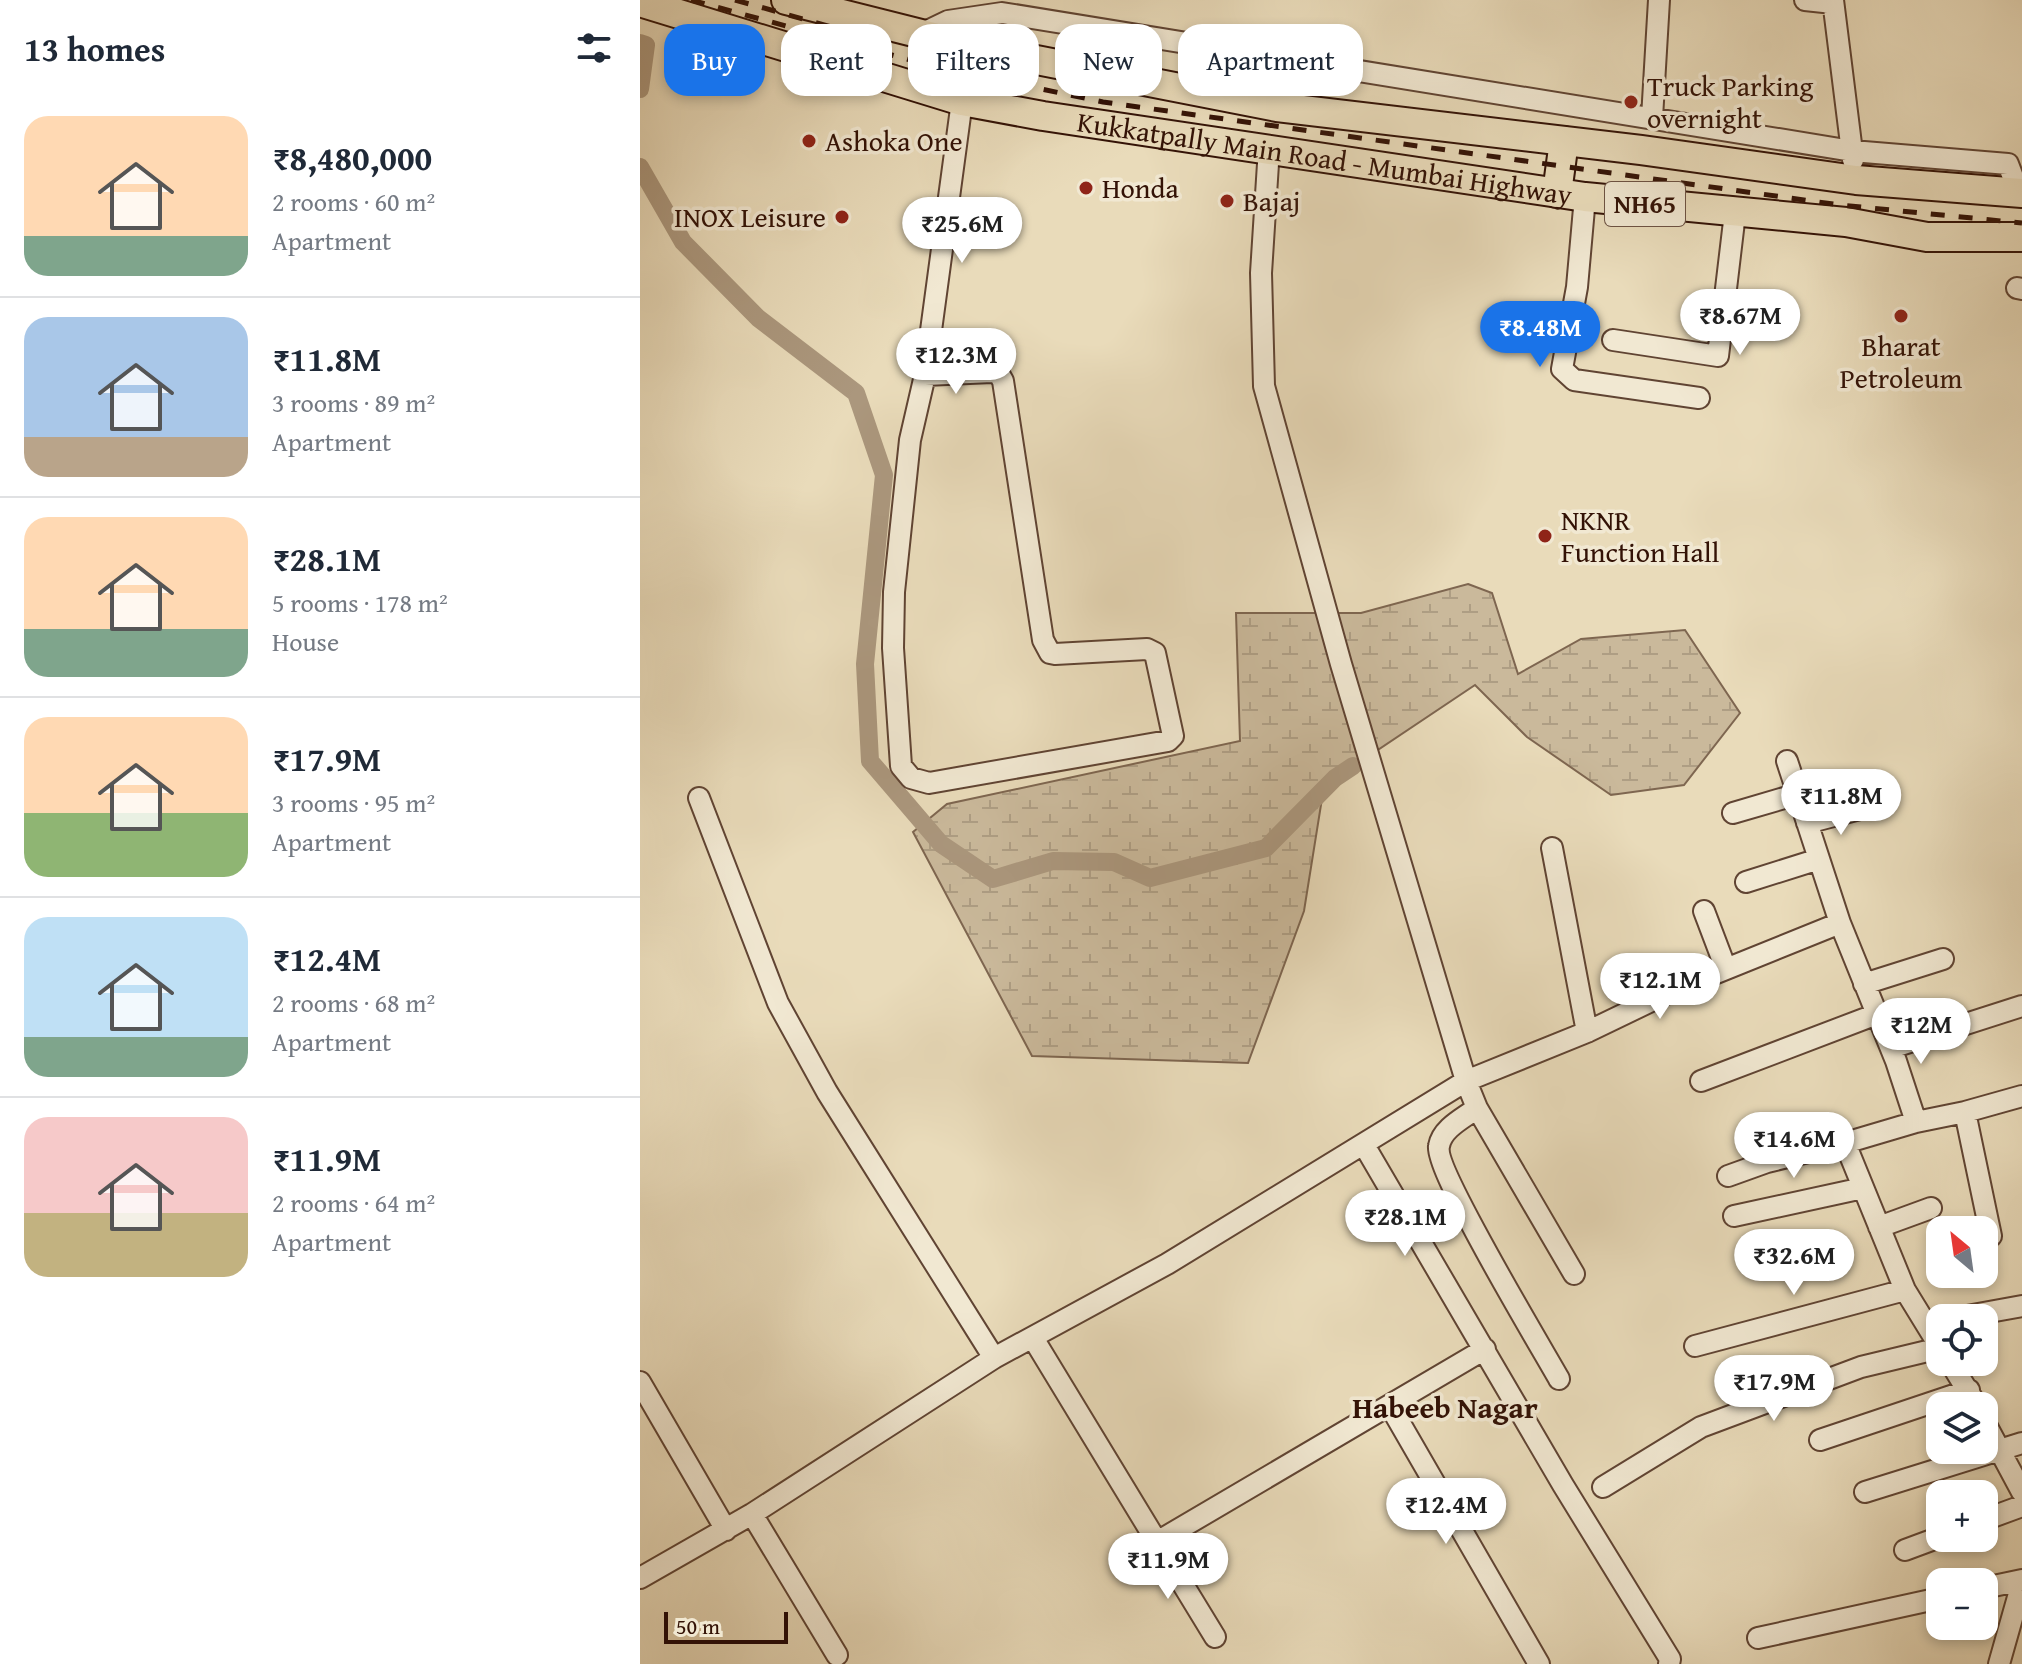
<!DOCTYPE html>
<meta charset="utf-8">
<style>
body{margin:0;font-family:"Gentium Book Plus",serif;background:#f2f2f3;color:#1f2937;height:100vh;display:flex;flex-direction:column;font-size:30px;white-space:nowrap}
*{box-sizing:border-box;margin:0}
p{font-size:26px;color:#747a83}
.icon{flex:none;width:44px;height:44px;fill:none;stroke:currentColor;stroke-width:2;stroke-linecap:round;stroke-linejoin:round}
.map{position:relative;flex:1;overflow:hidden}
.drawer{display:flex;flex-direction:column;background:#fff;width:640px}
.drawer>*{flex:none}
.guide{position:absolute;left:24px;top:24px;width:760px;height:72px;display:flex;gap:16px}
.needle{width:52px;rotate:331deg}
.fabs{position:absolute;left:1286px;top:1216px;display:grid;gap:16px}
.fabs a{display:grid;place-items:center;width:72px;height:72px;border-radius:16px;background:#fff;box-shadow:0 4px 12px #0003;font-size:40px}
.scale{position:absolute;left:24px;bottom:20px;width:124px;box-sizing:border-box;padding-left:8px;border:4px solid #331206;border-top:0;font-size:22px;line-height:28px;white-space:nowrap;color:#331206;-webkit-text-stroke:6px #f1e8d2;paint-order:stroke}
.price{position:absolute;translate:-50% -68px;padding:0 18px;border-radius:28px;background:#fff;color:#222;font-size:26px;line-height:52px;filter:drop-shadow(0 2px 4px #0008)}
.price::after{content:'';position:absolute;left:50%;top:48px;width:24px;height:18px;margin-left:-12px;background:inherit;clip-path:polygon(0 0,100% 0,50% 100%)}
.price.active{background:#1a73e8;color:#fff}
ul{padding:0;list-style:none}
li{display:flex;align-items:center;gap:24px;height:200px;padding:0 24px}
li+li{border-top:2px solid #e0e1e3}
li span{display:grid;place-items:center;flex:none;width:224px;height:160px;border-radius:24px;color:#555}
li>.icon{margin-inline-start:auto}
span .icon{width:96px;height:96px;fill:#fffc;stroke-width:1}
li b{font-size:34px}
h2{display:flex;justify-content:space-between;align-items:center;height:96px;padding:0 24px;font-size:34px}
.pill{padding:0 28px;border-radius:24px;background:#fff;box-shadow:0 4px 12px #0003;font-size:28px;line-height:72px}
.pill.active{background:#1a73e8;color:#fff}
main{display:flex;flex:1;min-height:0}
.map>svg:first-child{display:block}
</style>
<main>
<section class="drawer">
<h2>13 homes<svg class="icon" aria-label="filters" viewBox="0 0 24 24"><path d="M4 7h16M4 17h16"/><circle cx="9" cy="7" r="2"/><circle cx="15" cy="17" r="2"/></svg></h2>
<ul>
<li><span style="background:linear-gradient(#ffd9b3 75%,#7fa58c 0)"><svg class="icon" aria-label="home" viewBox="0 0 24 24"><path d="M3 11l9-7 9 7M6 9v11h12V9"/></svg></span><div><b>₹8,480,000</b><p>2 rooms · 60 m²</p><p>Apartment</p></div></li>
<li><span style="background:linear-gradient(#a9c7e8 75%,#b9a48a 0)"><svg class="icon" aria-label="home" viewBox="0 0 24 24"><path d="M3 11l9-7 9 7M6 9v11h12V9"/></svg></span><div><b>₹11.8M</b><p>3 rooms · 89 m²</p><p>Apartment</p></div></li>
<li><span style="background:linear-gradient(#ffd9b3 70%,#7fa58c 0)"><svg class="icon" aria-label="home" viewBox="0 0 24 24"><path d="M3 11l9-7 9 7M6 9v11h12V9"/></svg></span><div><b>₹28.1M</b><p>5 rooms · 178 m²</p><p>House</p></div></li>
<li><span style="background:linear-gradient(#ffd9b3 60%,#8fb573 0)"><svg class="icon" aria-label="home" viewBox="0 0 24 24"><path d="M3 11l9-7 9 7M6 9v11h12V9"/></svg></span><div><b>₹17.9M</b><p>3 rooms · 95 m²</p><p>Apartment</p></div></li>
<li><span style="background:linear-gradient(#bfe0f5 75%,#7fa58c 0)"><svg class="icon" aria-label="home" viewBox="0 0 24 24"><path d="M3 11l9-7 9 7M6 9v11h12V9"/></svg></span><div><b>₹12.4M</b><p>2 rooms · 68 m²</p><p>Apartment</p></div></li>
<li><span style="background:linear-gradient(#f6c9c9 60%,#c2b280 0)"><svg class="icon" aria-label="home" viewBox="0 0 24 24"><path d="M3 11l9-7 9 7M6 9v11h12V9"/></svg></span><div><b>₹11.9M</b><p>2 rooms · 64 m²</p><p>Apartment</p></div></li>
</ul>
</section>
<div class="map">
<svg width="1382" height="1664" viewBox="0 0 1382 1664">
<defs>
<pattern id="wetland-marsh" width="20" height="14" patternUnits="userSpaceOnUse" patternTransform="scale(2)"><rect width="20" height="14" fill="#cab99b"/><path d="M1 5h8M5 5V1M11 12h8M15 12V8" fill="none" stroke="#ae9e84"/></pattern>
</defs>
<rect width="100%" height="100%" fill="#e9dbba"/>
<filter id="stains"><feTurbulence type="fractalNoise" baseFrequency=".0025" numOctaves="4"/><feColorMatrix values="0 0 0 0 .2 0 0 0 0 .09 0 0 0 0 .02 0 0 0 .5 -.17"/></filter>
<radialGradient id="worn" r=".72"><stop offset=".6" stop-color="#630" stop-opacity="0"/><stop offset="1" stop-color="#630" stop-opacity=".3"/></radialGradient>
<path fill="url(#wetland-marsh)" stroke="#7e6650" stroke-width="2" d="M 828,584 L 852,593 L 878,674 L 941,639 L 1045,630 L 1100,713 L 1044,785 L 971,795 L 887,737 L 835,685 L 684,786 L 664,911 L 608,1063 L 392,1056 L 273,832 L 307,804 L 600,741 L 596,613 L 721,613 Z"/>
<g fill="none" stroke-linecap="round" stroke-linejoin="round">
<path stroke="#ab977d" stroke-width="18" d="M 0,43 L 6,45 L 0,89
M 0,167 L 43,242 L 118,318 L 216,393 L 244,475 L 225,664 L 230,761 L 301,844 L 353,879 L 413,861 L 474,862 L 510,878 L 626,848 L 695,778 L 713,766"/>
<g stroke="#604433" stroke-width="24">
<path id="minor" d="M 1165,0 L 1193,3
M 1193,0 L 1213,160
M 283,33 L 308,21 L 362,13 L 1212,151 L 1368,164 L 1379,193
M 1012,118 L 1019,0
M 629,148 L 621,273 L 624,386 L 701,664 L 826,1081 L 837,1108 L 934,1274
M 945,197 L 937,287 L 922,369 L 934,380 L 1059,398
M 1377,288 L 1382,289
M 973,340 L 1078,356 L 1095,213
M 285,375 L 352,372 L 359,374 L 363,381 L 403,640 L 410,653 L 415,654 L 507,649 L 515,653 L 533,736 L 528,741 L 289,783 L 271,778 L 261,766 L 253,648 L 254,592 L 270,440 L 285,375 L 322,101
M 1147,761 L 1200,923 L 1256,1061 L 1276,1122 L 1205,1143 L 1265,1290 L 1300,1347
M 59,798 L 138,1003 L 187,1092 L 354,1358
M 1093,813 L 1158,794
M 1167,823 L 1224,808
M 912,848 L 947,1032
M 1106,882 L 1179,859
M 1064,911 L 1086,969
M 1224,984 L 1303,959
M 1251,1048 L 1382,1006
M 1061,1081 L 1237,1014
M 837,1108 C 824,1118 802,1128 799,1146 C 794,1169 901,1347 919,1379
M 1325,1112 L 1351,1236
M 1276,1122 L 1325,1112 L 1382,1096
M 724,1145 L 923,1485 L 1030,1659 L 1029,1664
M 1088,1176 L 1127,1162 L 1205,1143
M 1094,1216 L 1223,1188
M 1239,1227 L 1291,1208
M 1316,1318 L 1382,1306
M 393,1338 L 517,1542 L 845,1349
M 1055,1346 L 1265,1290
M 1310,1362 L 1337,1406
M 0,1382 L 86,1530
M 750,1406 L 899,1664
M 1344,1421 L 1382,1492
M 1180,1440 L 1329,1390
M 963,1487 L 1061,1427 L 1221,1367 L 1300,1348
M 1225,1492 L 1382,1443
M 112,1514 L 197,1655
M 1344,1520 L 1382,1506
M 517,1542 L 575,1637
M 1265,1550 L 1300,1537
M 0,1578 L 112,1514 L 354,1358 L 527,1264 L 826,1081 L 947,1032 L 1034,990 L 1200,923
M 1344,1588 L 1382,1580
M 1118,1638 L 1300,1598
M 1359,1664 L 1382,1583"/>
</g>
<g stroke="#331206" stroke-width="32">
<g id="highway">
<path d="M 146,0 L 345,50 L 637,107 L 1001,150 L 1216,180 L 1382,193"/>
<path id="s1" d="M 0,2 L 322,101 L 403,116 L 945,197 L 1206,222 L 1287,237 L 1382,237"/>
<path d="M 917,193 L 924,141"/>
</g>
</g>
<use href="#minor" stroke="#f1e8d2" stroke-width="20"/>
<use href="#highway" stroke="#e9dbba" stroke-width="28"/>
<path stroke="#331206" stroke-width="5" stroke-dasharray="14 14" stroke-linecap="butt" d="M 51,0 L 292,66 L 463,102 L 1200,205 L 1382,223
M 95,0 L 217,34"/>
</g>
<g fill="#8f2418" stroke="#f1e8d2" stroke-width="3">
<circle cx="991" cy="102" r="8"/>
<circle cx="169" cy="141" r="8"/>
<circle cx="446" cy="188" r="8"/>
<circle cx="587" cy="201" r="8"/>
<circle cx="202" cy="217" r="8"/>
<circle cx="1261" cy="316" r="8"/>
<circle cx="905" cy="536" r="8"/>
</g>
<g text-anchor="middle" stroke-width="7" stroke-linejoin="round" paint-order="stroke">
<rect fill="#f1e8d2" stroke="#6c5243" stroke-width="2" x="965" y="182" width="80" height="44" rx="6"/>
<g font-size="26" font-weight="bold" fill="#331206">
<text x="1005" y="213">NH65</text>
</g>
<g font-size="28" fill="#331206" stroke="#f1e8d2" text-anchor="start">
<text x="1007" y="96">Truck Parking<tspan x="1007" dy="32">overnight</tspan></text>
<text x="185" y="151">Ashoka One</text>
<text x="462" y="198">Honda</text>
<text x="603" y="211">Bajaj</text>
<text x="186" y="227" text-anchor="end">INOX Leisure</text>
<text x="1261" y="356" text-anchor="middle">Bharat<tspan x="1261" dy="32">Petroleum</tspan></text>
<text x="921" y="530">NKNR<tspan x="921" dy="32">Function Hall</tspan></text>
</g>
<g font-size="28" fill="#331206" stroke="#f1e8d2">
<text dy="10" stroke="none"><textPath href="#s1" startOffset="704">Kukkatpally Main Road - Mumbai Highway</textPath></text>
</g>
<g font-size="30" font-weight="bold" fill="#331206" stroke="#f1e8d2">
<text x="805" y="1418">Habeeb Nagar</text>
</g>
</g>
<rect width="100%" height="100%" filter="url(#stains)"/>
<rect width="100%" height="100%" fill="url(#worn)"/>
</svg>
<div class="fabs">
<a><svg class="needle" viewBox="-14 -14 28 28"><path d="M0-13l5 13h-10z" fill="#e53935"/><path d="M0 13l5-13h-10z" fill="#747a83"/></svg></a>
<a><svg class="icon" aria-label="locate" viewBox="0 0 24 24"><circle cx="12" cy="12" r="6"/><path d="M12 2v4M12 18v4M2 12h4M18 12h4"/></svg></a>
<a><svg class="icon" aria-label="layers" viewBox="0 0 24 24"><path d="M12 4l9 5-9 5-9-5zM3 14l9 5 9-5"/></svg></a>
<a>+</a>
<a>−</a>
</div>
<div class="scale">50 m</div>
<b class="price" style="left:322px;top:265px">₹25.6M</b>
<b class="price" style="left:1100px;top:357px">₹8.67M</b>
<b class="price active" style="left:900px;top:369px">₹8.48M</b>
<b class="price" style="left:316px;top:396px">₹12.3M</b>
<b class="price" style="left:1201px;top:837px">₹11.8M</b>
<b class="price" style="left:1020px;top:1021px">₹12.1M</b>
<b class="price" style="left:1281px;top:1066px">₹12M</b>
<b class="price" style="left:1154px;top:1180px">₹14.6M</b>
<b class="price" style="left:765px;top:1258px">₹28.1M</b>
<b class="price" style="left:1154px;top:1297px">₹32.6M</b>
<b class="price" style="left:1134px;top:1423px">₹17.9M</b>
<b class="price" style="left:806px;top:1546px">₹12.4M</b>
<b class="price" style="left:528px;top:1601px">₹11.9M</b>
<div class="guide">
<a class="pill active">Buy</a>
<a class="pill">Rent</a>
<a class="pill">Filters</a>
<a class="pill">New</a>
<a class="pill">Apartment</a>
</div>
</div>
</main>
